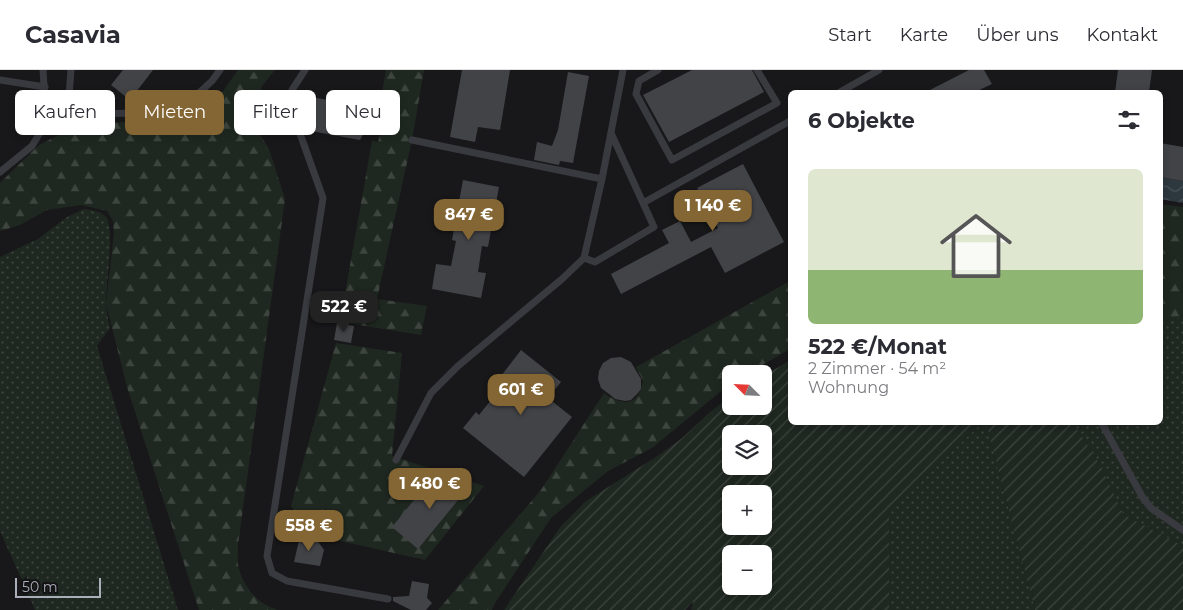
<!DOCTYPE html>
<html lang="de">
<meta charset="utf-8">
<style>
body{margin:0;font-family:Montserrat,sans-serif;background:#f2f2f3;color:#2b2b33;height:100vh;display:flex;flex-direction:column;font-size:19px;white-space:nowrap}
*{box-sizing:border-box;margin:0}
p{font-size:16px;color:#7c7c81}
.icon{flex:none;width:28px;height:28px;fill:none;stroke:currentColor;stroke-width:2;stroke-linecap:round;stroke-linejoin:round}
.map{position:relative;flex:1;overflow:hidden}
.side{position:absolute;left:788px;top:20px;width:375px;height:335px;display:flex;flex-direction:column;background:#fff;border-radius:8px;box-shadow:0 2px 8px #0003}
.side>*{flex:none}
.top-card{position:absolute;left:15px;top:20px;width:475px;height:45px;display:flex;gap:10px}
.needle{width:32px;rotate:294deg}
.controls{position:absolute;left:722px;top:295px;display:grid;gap:10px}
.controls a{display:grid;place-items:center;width:50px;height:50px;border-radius:8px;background:#fff;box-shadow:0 2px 8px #0003;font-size:25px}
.scale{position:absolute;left:15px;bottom:12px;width:86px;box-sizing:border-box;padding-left:5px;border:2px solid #aaafb9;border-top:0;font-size:14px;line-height:18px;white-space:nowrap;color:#aaafb9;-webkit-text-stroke:4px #131315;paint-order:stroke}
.price{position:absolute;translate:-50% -42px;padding:0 11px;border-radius:10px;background:#846635;color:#fff;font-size:16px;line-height:32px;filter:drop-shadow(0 1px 2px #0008)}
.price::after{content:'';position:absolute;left:50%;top:30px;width:15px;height:11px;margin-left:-8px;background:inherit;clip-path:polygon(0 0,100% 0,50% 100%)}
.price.on{background:#222;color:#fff}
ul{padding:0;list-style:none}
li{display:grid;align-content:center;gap:10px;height:265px;padding:0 20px}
li span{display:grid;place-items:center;height:155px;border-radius:8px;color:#555}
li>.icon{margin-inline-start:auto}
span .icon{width:90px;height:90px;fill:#fffc;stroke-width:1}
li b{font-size:21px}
h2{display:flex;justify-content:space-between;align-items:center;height:60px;padding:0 20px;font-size:21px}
.chip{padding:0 18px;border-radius:8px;background:#fff;box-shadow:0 2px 8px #0003;font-size:18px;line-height:45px}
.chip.on{background:#846635;color:#fff}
header{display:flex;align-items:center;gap:30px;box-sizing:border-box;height:70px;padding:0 25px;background:#fff;border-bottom:1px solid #e1e1e2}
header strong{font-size:24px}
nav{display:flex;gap:28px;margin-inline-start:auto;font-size:18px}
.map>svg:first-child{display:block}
</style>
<header>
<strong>Casavia</strong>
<nav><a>Start</a><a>Karte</a><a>Über uns</a><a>Kontakt</a></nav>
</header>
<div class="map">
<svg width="1183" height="540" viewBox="0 0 1183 540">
<defs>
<pattern id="grass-dots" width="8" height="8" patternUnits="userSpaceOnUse" patternTransform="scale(1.25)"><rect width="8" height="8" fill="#1f2820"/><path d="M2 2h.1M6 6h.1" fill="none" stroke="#3d453e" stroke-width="1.8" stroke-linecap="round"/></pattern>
<pattern id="forest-firs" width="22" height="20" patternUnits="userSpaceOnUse" patternTransform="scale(1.25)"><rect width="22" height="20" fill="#1f2820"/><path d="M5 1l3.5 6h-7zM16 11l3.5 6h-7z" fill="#3d453e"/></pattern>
<pattern id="garden-furrows" width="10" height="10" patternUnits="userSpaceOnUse" patternTransform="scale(1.25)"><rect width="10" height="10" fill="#1f2820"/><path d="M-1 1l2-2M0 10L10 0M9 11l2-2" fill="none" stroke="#3d453e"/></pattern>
<pattern id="water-waves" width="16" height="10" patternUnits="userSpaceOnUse" patternTransform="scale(1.25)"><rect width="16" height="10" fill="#2d373e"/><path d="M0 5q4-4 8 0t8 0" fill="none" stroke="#495158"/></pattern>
</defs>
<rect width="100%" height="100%" fill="#18181a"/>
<path fill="url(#grass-dots)" d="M 84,139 C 92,140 100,141 106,147 C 115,158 106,214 106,231 C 106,240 108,249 110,258 L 97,276 L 178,540 L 35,540 L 0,461 L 0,187 L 38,169 L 67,147 Z
M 1183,247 L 1183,476 L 1123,444 L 1101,396 L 1073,353 L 1160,352 L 1160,252 Z
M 982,353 L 986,353 L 1035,540 L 889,540 L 889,440 Z"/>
<path fill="url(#forest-firs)" d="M 238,0 L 275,0 L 262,16 L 255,34 L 257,59 L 269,79 L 285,129 L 238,475 C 238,483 237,492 239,499 C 245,519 258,534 278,540 L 199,540 L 127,317 L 106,234 L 114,163 L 113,151 L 107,141 L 81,135 L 47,140 L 20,155 L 0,161 L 0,113 L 39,75 L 83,53 L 202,51 Z
M 386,0 L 424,0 L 412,70 L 377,229 L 427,236 L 421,265 L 340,252 L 372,71 L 378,72 L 385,40 L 379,39 Z
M 1160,134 L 1183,137 L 1183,247 L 1160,252 Z
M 790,211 L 790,279 L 747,304 L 731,304 L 731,313 L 652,378 L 608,401 L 551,448 L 495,533 L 492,540 L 438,540 L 541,420 L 604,323 C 621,336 639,337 643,311 L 636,297 Z
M 336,273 L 402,283 L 392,386 L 484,416 L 425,490 L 309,464 L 291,436 Z"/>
<path fill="url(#garden-furrows)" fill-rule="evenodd" d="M 790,290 L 790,352 L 982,353 L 889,440 L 889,540 L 691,540 L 693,531 L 685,540 L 504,540 L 561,456 L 586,431 L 656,387 L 681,369 L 708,344 L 731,325 L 731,336 L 764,336 L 764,306 ZM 731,364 L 764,364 L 764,396 L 731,396 ZM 731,424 L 764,424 L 764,456 L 731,456 ZM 731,484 L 764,484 L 764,516 L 731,516 Z
M 986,353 L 1073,353 L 1101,396 L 1123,444 L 1183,476 L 1183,540 L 1035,540 Z"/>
<path fill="url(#water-waves)" d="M 1160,107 L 1183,111 L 1183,133 L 1160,129 Z"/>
<path fill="#424347" d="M 123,0 L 153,0 L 130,30 L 111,15 Z
M 462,0 L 510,0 L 500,60 L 478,57 L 475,72 L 450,67 Z
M 692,0 L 752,0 L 764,22 L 669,72 L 643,25 Z
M 969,0 L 984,0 L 992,14 L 975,22 L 926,22 Z
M 1118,0 L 1152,0 L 1149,22 L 1115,22 Z
M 568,2 L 589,6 L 573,93 L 560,91 L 559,95 L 534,90 L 537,72 L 552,76 L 558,60 Z
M 317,28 L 365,37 L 367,50 L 366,59 L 360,70 L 311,61 L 305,58 L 299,45 L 301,37 L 307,30 Z
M 1160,73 L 1183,77 L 1183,111 L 1160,107 Z
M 743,94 L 784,172 L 725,203 L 711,177 L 621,224 L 611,204 L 669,173 L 662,160 L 680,151 L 691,172 L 718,158 L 697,118 Z
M 463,110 L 499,117 L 488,177 L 482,176 L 478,202 L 486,203 L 481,228 L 432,219 L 436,194 L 451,196 L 456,171 L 452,170 Z
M 337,253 L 354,256 L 351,273 L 334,270 Z
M 521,280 L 561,312 L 548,328 L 572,347 L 524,407 L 463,358 L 476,342 L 479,345 L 507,310 L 501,306 Z
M 621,287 L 631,292 L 641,309 L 641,319 L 638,323 L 631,330 L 625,331 L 615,329 L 609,324 L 601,318 L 598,309 L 599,301 L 603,293 L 611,288 Z
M 447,401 L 468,418 L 418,479 L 392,457 L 418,425 L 424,429 Z
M 300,466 L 317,470 L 324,480 L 320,496 L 294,492 Z
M 412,511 L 429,514 L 427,528 L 432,533 L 426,540 L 411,540 L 393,531 L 393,527 L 409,526 Z"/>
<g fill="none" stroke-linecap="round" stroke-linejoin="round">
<path stroke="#393a3f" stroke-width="7" d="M 71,0 L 68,39 L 82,44 L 139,43 L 166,40 L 190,31 L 212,11 L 220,0
M 305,0 L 292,20 L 293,44 L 323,128 L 267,486 L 272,503 L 287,511 L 388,529
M 658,0 L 639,11 L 636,24 L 672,90 L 777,33 L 757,0
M 0,10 L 45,17
M 840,22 L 879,0
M 412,70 L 602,109
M 0,102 L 32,76 L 41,61 L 46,48 L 43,0
M 643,133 L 790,51
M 584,188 L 595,192 L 654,157 L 611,63
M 1101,352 L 1143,428 L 1151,438 L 1183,460
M 396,390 L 431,323 L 458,296 L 562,209 L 584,188 L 602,109 L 623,0"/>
</g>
</svg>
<div class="controls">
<a><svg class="needle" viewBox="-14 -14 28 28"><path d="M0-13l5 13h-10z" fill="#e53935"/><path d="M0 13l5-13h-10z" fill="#7c7c81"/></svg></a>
<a><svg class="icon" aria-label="layers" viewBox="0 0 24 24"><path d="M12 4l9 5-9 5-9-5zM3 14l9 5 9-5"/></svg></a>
<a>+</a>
<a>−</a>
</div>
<div class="scale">50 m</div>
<b class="price" style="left:713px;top:162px">1 140 €</b>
<b class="price" style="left:469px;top:171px">847 €</b>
<b class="price on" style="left:344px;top:263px">522 €</b>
<b class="price" style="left:521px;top:346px">601 €</b>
<b class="price" style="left:430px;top:440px">1 480 €</b>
<b class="price" style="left:309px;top:482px">558 €</b>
<div class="top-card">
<a class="chip">Kaufen</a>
<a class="chip on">Mieten</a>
<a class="chip">Filter</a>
<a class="chip">Neu</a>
</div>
<section class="side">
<h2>6 Objekte<svg class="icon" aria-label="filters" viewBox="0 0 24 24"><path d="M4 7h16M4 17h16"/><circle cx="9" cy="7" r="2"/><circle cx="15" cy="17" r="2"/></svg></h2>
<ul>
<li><span style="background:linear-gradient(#dfe7d0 65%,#8fb573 0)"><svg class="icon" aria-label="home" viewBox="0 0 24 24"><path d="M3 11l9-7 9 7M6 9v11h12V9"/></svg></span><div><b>522 €/Monat</b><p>2 Zimmer · 54 m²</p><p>Wohnung</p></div></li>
</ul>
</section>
</div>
